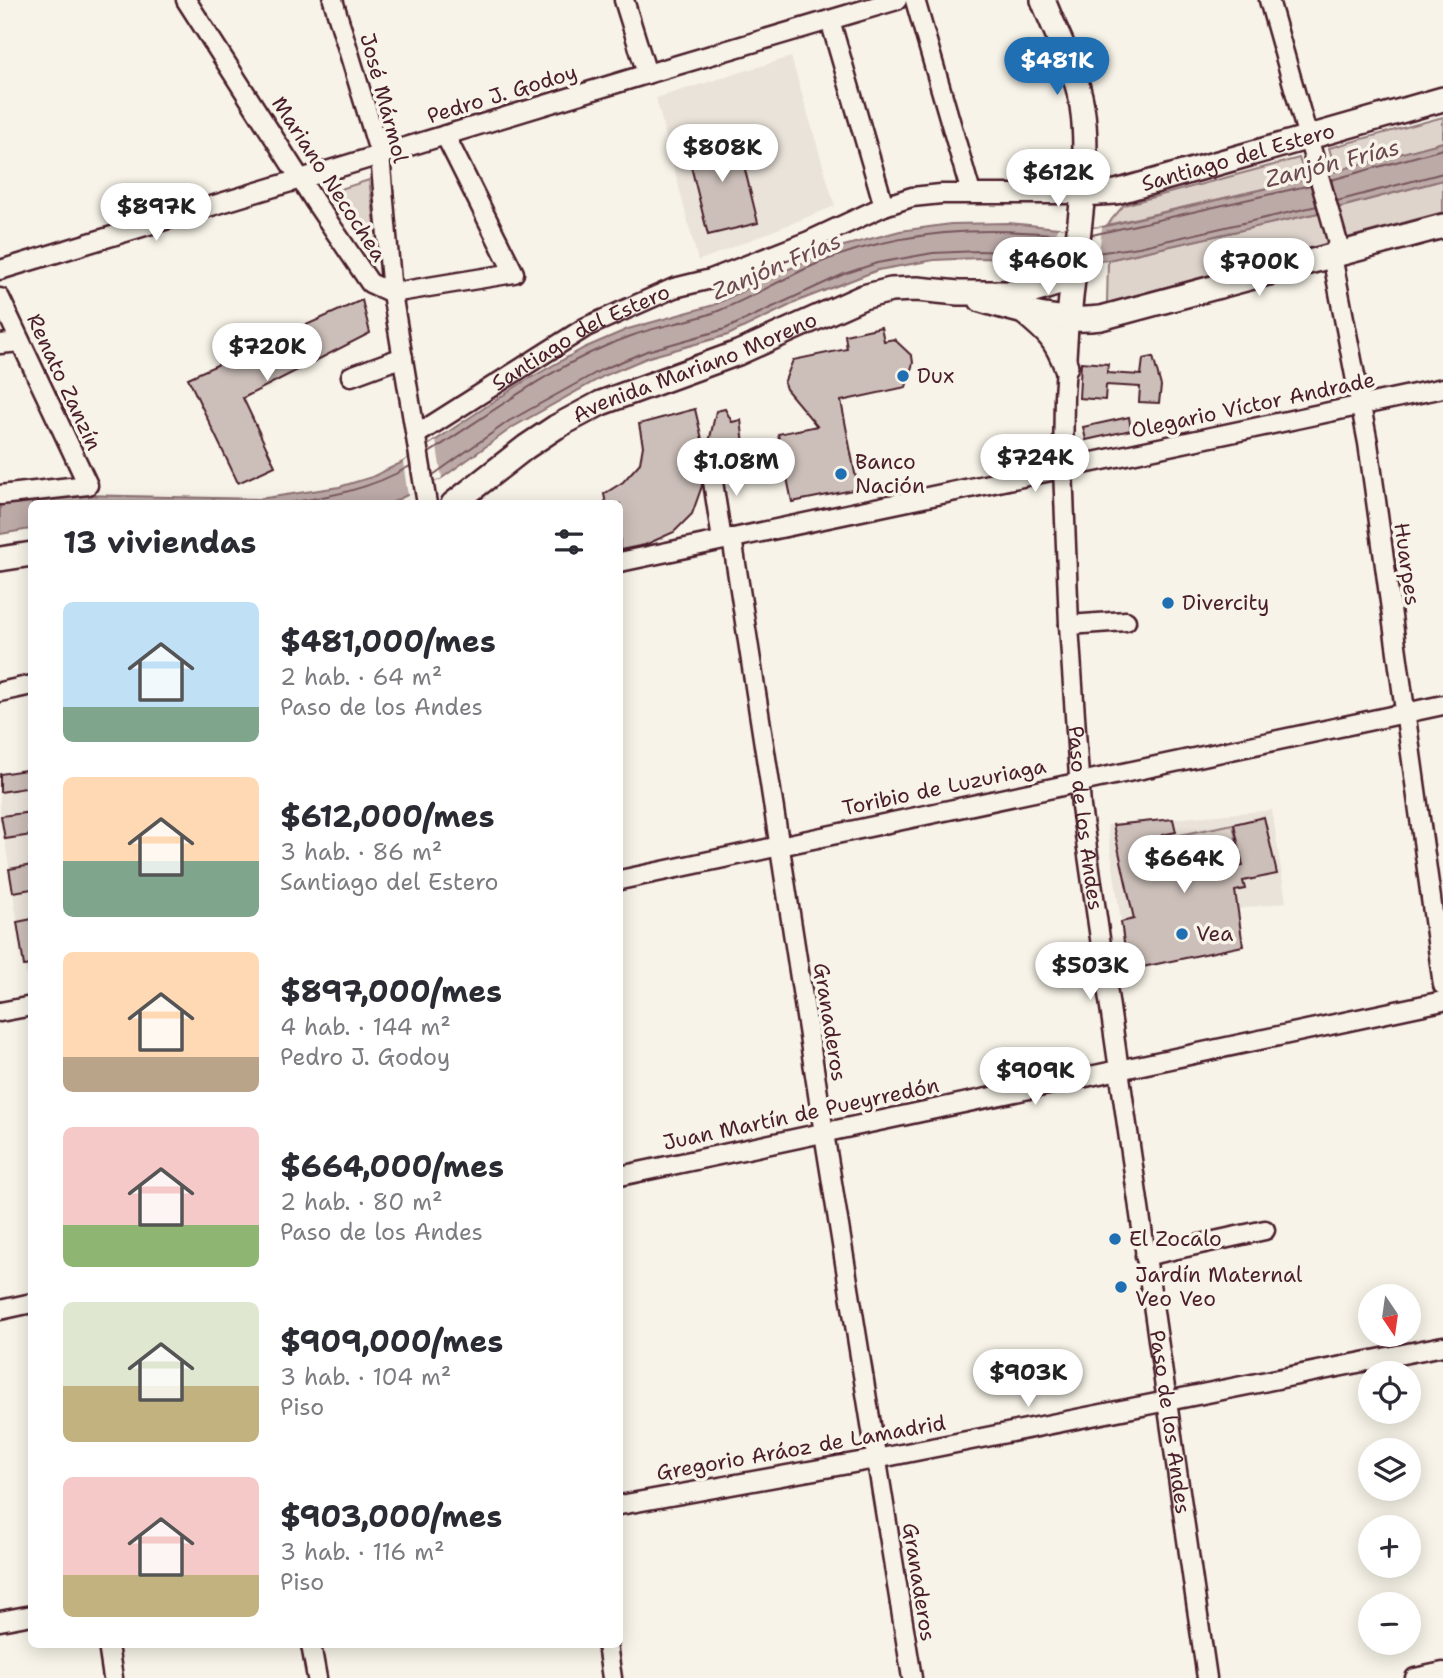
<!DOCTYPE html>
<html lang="es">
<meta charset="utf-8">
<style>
body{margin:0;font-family:"Shantell Sans",sans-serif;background:#f2f2f3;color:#2b2b33;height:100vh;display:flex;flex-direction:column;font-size:26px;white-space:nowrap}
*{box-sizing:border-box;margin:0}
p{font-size:23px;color:#7c7c81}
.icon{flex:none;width:38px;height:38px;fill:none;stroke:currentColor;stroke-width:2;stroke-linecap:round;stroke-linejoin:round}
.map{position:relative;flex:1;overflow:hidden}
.panel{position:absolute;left:28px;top:500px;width:595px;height:1148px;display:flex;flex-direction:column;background:#fff;border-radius:10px;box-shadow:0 4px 18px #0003}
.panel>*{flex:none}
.needle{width:46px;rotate:167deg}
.tools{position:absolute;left:1358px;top:1284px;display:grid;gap:14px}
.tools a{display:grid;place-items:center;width:63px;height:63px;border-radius:50%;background:#fff;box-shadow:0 4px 18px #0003;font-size:35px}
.price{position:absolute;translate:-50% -60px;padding:0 16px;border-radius:24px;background:#fff;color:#222;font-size:23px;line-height:46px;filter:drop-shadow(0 2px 4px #0008)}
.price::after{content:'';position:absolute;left:50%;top:42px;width:21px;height:16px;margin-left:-10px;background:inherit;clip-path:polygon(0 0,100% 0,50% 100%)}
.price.active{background:#1f6fb2;color:#fff}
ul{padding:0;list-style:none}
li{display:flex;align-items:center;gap:21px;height:175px;padding:0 35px}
li span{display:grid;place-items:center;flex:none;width:196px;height:140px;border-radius:10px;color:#555}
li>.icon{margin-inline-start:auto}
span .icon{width:84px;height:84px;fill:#fffc;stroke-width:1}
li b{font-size:30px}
h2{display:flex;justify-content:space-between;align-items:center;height:84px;padding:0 35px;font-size:30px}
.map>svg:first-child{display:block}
</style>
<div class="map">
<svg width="1443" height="1678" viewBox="0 0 1443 1678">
<rect width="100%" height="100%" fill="#f7f3e8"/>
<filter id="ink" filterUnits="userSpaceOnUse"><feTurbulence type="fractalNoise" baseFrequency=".0143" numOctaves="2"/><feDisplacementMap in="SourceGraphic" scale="14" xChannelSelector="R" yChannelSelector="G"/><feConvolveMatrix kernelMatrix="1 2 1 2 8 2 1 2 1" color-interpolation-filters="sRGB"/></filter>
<g filter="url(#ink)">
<path fill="#eae3da" d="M 791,57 L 835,206 L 698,261 L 656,98 Z
M 31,769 L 32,981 L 27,982 L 0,809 L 0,774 Z
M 1272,810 L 1286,902 L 1238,909 L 1236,898 L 1121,922 L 1107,825 Z"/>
<path fill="#ded4cc" stroke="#947a7c" stroke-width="2" d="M 1443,117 L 1443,142 L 1336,172 L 1329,148 Z
M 1299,158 L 1306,179 L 1107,225 L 1124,205 Z
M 369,180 L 381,266 L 334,191 Z
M 1443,180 L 1443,212 L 1107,303 L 1108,260 L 1318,213 Z
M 1233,824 L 1241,863 L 1174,877 L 1166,838 Z"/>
<path fill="#bcaaa7" stroke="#8e7275" stroke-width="2" d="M 1443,142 L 1443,180 L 1318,213 L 1108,260 L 1066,261 L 979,258 L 934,260 L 878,270 L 803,299 L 728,335 L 649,357 L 604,376 L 513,427 L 442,478 L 389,504 L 32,504 L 31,529 L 0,534 L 0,501 L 80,495 L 259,499 L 339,487 L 372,477 L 403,462 L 520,384 L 584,348 L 628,329 L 714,305 L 775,275 L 840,247 L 900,231 L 951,224 L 1009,223 L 1068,229 L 1102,227 L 1306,179 Z"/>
<path fill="#f7f3e8" d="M 1102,227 L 1098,261 L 1054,261 L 1057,228 L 1083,229 Z
M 436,441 L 442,478 L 408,496 L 403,462 Z"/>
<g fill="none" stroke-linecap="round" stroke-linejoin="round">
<path stroke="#78575d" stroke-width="2" d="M 1331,180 L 1443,149
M 1337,201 L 1443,173
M 1092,235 L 1311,185
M 1089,254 L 1139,247 L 1317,206
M 429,453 C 494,411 557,362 631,336 C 660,325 690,322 718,311 C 751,298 782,279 814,265 C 895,231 979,225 1065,236
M 433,475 L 509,421 L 601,370 L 647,351 L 725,329 L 844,274 L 877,263 L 933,253 L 979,251 L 1063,254
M 34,504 L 80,502 L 169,504
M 281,504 C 327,497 370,490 410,466"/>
</g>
<path fill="#ccbfb9" stroke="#4a1f2b" stroke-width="2" d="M 736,133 L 758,223 L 708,235 L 686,146 Z
M 362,300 L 370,333 L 243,398 L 275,466 L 238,483 L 188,378 Z
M 881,327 L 884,341 L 894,339 L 912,356 L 913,363 L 906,387 L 841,401 L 858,489 L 792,502 L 778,434 L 817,426 L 786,389 L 784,383 L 793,360 L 847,349 L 845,335 Z
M 1153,357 L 1161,386 L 1159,403 L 1139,402 L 1140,387 L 1106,385 L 1105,400 L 1079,398 L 1081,362 L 1108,364 L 1107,373 L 1141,375 L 1143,359 Z
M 695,409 L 705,452 L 699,459 L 702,486 L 692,514 L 674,532 L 645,545 L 620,550 L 620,504 L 606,504 L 604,494 L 623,482 L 640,463 L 643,446 L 639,424 Z
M 725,409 L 732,422 L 741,420 L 744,444 L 731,456 L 720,449 L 707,451 L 716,411 Z
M 1129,417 L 1131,430 L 1086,440 L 1083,427 Z
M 32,769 L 32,787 L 0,792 L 0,774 Z
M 32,812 L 32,835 L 5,839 L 1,816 Z
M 1264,817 L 1277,874 L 1243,881 L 1245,889 L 1235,891 L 1243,946 L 1128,970 L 1121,922 L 1134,919 L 1113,825 L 1173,819 L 1176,832 L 1162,835 L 1172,880 L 1243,866 L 1234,824 Z
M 32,865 L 32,889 L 13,892 L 9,869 Z
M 32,919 L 32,965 L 24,966 L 17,922 Z"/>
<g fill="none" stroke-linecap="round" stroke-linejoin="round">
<g stroke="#4a1f2b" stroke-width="23">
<g id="minor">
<path d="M 186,0 L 315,202 L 370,283 L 392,293"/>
<path d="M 333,0 L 380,155 L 392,293 L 427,504"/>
<path d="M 624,0 L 647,74"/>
<path d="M 915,0 L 971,193"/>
<path d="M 1269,0 L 1338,243 L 1332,256 L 1368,443 L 1443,985"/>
<path d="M 830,20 L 884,206"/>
<path d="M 0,270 L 647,74 L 897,0"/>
<path d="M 392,293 L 514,273 L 445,135"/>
<path d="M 0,298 L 88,485 L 0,495"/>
<path id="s1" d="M 1069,319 L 1064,396 L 1063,468 L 1069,625 L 1081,807 L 1207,1678"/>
<path d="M 0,344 L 20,342"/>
<path d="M 351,376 L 403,357"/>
<path id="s2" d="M 416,435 L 586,327 L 674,288 L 711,279 L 809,241 L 884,206 L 912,197 L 941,194 L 1082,194"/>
<path d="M 710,462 L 722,540"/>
<path d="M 732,538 L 824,1133 L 912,1678"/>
<path d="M 620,562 L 1443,388"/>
<path d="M 1069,625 L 1126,621"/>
<path d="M 0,692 L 32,685"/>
<path d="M 620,880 L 1443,705"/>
<path d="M 0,1012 L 32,1006"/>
<path d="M 620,1176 L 1443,1001"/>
<path d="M 1145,1256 L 1265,1230"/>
<path d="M 0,1310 L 32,1303"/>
<path d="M 620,1505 L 876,1459 L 1443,1346"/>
<path d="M 0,1621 L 32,1615"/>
<path d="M 108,1645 L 113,1678"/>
<path d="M 311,1645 L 317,1678"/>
<path d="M 607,1645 L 612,1678"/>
<path d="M 1415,1678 L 1443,1672"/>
</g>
</g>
<g stroke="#4a1f2b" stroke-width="28">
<g id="major">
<path d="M 1043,0 C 1056,34 1076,69 1082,106 C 1092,171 1074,252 1069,319"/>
<path id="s3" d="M 1082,194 L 1116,192 L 1443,99"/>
<path d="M 981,300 C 1021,312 1059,323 1101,318 L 1443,226"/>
<path d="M 1026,314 C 1048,332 1056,340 1066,366"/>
<path id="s4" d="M 453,504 L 526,447 L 556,427 L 601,403 L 738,353 L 863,297 L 891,290 L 917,289 L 958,293 L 1016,293 L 1034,291 L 1072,279"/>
<path d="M 0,559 L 32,554"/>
</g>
</g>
<use href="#minor" stroke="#f7f3e8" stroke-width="18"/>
<use href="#major" stroke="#f7f3e8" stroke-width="23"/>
</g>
</g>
<g fill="#1f6fb2" stroke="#f7f3e8" stroke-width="2.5">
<circle cx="903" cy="376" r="7"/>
<circle cx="841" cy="474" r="7"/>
<circle cx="1168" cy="603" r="7"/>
<circle cx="1182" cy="934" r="7"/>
<circle cx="1115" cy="1239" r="7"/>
<circle cx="1121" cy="1287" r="7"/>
</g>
<g text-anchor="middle" stroke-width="7" stroke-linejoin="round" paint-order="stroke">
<g font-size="21" fill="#4a1f2b" stroke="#f7f3e8">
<text transform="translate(502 94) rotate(-17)" y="7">Pedro J. Godoy</text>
<text transform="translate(384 98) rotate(75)" y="7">José Mármol</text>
<text dy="7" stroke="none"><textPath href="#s3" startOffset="161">Santiago del Estero</textPath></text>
<text transform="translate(329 179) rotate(57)" y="7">Mariano Necochea</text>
<text dy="7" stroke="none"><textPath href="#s2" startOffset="192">Santiago del Estero</textPath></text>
<text dy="7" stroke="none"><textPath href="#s4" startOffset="280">Avenida Mariano Moreno</textPath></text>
<text transform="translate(64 382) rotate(65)" y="7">Renato Zanzín</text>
<text transform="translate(1253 405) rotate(-12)" y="7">Olegario Víctor Andrade</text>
<text transform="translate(1407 564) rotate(82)" y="7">Huarpes</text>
<text transform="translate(944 787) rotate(-12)" y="7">Toribio de Luzuriaga</text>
<text dy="7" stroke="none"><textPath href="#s1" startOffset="500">Paso de los Andes</textPath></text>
<text transform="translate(830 1022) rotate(81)" y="7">Granaderos</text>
<text transform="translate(801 1114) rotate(-12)" y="7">Juan Martín de Pueyrredón</text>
<text dy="7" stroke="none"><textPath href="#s1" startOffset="1110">Paso de los Andes</textPath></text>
<text transform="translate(801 1448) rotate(-10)" y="7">Gregorio Aráoz de Lamadrid</text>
<text transform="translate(919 1582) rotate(81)" y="7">Granaderos</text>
</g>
<g font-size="21" fill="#4a1f2b" stroke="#f7f3e8" text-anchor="start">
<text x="917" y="383">Dux</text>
<text x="855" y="469">Banco<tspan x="855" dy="24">Nación</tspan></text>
<text x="1182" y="610">Divercity</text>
<text x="1196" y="941">Vea</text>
<text x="1129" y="1246">El Zocalo</text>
<text x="1135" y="1282">Jardín Maternal<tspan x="1135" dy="24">Veo Veo</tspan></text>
</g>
<g font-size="23" font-style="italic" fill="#6c4950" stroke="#f7f3e8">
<text transform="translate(1332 163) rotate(-14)" y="8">Zanjón Frías</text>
<text transform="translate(776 266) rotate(-23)" y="8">Zanjón Frías</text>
</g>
</g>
</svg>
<div class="tools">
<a><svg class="needle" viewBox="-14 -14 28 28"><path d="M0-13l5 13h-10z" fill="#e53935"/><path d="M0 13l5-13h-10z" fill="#7c7c81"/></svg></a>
<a><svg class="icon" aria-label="locate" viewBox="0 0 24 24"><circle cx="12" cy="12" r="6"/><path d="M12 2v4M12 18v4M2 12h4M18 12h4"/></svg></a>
<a><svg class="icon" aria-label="layers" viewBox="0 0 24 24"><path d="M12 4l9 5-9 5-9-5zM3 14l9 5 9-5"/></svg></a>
<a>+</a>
<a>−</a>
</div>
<b class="price active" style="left:1057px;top:97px">$481K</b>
<b class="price" style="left:722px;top:184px">$808K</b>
<b class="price" style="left:1058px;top:209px">$612K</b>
<b class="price" style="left:156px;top:243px">$897K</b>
<b class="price" style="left:1048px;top:297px">$460K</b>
<b class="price" style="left:1259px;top:298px">$700K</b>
<b class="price" style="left:267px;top:383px">$720K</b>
<b class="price" style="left:1035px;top:494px">$724K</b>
<b class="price" style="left:736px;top:498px">$1.08M</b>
<b class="price" style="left:1184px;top:895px">$664K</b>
<b class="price" style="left:1090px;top:1002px">$503K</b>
<b class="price" style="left:1035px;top:1107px">$909K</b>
<b class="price" style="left:1028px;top:1409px">$903K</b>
<section class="panel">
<h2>13 viviendas<svg class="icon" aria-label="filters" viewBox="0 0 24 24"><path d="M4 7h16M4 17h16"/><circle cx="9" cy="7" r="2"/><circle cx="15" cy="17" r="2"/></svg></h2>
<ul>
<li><span style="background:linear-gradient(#bfe0f5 75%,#7fa58c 0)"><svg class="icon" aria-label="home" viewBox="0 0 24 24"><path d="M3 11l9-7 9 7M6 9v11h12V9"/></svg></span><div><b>$481,000/mes</b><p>2 hab. · 64 m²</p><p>Paso de los Andes</p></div></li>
<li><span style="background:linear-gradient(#ffd9b3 60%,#7fa58c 0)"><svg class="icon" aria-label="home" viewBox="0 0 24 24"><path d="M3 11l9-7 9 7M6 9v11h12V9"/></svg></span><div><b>$612,000/mes</b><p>3 hab. · 86 m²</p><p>Santiago del Estero</p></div></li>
<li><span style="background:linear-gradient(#ffd9b3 75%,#b9a48a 0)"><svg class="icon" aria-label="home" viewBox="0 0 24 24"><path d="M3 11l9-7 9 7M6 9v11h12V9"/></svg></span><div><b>$897,000/mes</b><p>4 hab. · 144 m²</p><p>Pedro J. Godoy</p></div></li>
<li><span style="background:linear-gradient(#f6c9c9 70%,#8fb573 0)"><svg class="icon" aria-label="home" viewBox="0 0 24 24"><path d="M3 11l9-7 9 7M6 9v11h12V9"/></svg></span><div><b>$664,000/mes</b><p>2 hab. · 80 m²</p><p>Paso de los Andes</p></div></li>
<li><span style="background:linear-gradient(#dfe7d0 60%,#c2b280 0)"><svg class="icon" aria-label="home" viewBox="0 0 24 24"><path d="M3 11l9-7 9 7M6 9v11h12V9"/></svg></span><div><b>$909,000/mes</b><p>3 hab. · 104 m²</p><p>Piso</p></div></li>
<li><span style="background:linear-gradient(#f6c9c9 70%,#c2b280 0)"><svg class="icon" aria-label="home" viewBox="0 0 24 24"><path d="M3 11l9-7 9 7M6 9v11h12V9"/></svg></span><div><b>$903,000/mes</b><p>3 hab. · 116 m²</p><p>Piso</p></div></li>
</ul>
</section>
</div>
